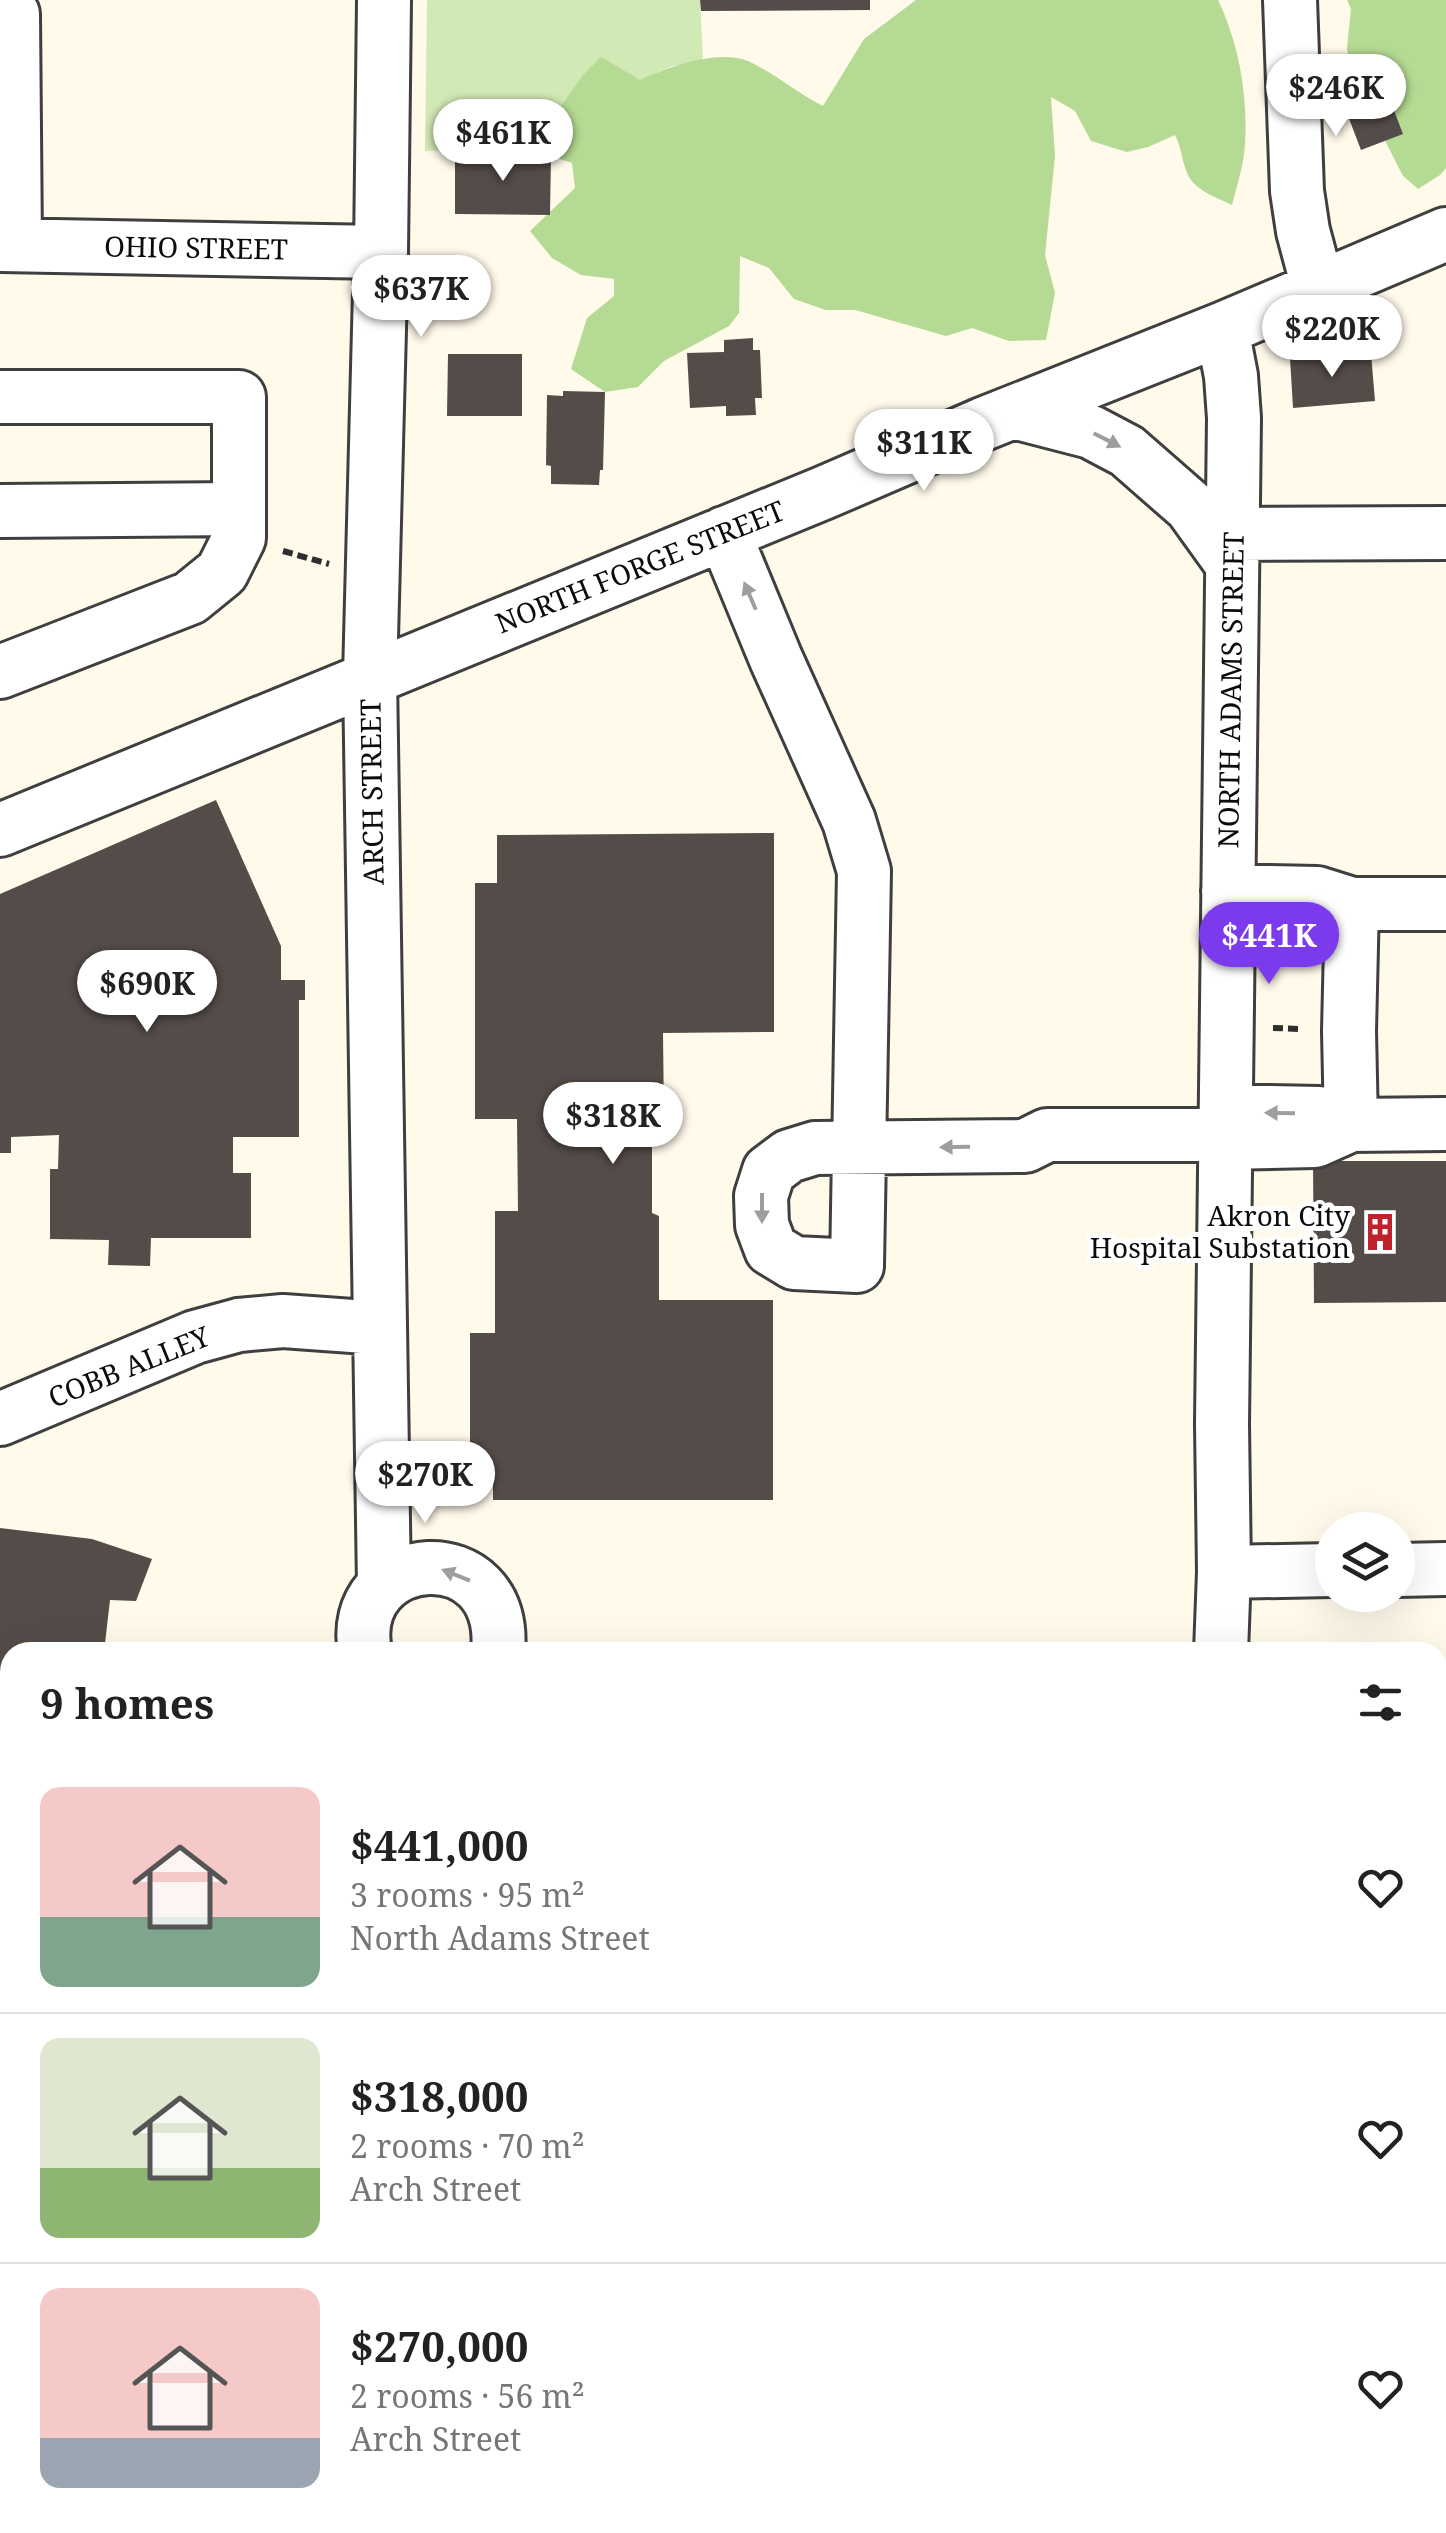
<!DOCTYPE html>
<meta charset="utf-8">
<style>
body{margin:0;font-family:"Noto Serif",serif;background:#f2f2f2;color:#222;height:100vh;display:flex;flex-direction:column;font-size:38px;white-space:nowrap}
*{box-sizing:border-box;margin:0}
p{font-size:32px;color:#767676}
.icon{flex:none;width:55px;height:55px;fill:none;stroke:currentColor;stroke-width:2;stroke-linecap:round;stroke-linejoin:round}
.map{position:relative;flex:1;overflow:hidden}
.drawer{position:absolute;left:0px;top:1642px;width:1448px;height:892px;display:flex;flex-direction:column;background:#fff;border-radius:30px 30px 0 0;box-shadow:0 10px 40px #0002}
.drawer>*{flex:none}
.tools{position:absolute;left:1315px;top:1512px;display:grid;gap:20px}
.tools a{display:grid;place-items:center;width:100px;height:100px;border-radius:50%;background:#fff;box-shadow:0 10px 40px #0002;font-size:50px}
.price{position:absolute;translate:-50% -85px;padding:0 22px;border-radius:35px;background:#fff;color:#222;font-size:32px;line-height:65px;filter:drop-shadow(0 2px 5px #0008)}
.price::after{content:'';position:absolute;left:50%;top:60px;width:30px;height:22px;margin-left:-15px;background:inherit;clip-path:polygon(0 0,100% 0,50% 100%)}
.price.active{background:#7c3aed;color:#fff}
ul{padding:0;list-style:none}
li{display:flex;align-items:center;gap:30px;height:250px;padding:0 40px}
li+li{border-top:2px solid #e0e0e0}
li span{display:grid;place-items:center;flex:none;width:280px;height:200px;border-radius:20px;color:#555}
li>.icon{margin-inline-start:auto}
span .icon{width:120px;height:120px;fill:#fffc;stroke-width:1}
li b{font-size:42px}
h2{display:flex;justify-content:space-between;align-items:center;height:120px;padding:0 40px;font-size:42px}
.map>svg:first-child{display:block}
</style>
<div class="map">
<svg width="1446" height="2533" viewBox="0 0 1446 2533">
<rect width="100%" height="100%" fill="#fffaea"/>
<path fill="#d1e9b4" d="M 427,0 L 700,0 L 703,61 L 672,66 L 552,119 L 556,149 L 425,151 Z"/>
<path fill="#b5da93" d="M 916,0 L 1218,0 C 1239,44 1248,96 1245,144 C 1244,164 1237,185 1232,205 C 1218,198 1197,191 1189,177 C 1182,164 1182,148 1175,135 L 1148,147 L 1127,152 L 1091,141 L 1075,111 L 1051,97 L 1055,156 L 1045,255 L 1055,293 L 1046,340 L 1009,341 L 972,328 L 946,336 L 855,310 L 826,310 L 794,299 L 769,268 L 740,256 L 739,313 L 729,326 L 664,361 L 638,387 L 605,392 L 571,369 L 587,318 L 614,296 L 614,279 L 581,275 L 552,258 L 530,231 L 575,188 L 572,163 L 557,158 L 552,119 L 583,75 L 601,57 L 640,80 C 668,67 718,49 748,61 C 774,73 797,93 823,106 L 864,39 Z
M 1347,0 L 1446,0 L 1446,168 L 1440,175 L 1418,189 L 1403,176 L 1351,74 L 1347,48 L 1351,9 Z"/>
<path fill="#544c48" d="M 700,0 L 870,0 L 870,10 L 701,11 Z
M 1382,79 L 1403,134 L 1361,150 L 1340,95 Z
M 455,154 L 551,155 L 550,215 L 455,214 Z
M 753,338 L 753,350 L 760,350 L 762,398 L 755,398 L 756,415 L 726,416 L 726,406 L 690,408 L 687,353 L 724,352 L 724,340 Z
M 1371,353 L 1375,401 L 1293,408 L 1290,358 Z
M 448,354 L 522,354 L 522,416 L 447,416 Z
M 563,391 L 605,392 L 603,470 L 600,470 L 599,485 L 551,484 L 551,466 L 546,465 L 547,395 L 563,396 Z
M 216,800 L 281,946 L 281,980 L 305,980 L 305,1000 L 299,1000 L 299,1137 L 233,1137 L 233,1173 L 251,1173 L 251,1238 L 151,1238 L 150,1266 L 108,1265 L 109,1240 L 50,1239 L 50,1169 L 58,1169 L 59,1135 L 11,1137 L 11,1153 L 0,1153 L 0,894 Z
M 774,833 L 774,1032 L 663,1033 L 664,1120 L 652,1120 L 652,1213 L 659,1216 L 659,1300 L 773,1300 L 773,1500 L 493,1500 L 493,1462 L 470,1462 L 470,1333 L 495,1333 L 495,1211 L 518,1211 L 517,1119 L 475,1119 L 475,883 L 497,883 L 497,835 Z
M 1313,1161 L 1446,1161 L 1446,1302 L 1314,1303 Z
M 0,1528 L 92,1539 L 152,1559 L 136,1601 L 110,1600 L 104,1652 L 10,1652 L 10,2525 L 250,2525 L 249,2533 L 0,2533 Z
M 995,2525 L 1107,2525 L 1107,2529 L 995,2528 Z"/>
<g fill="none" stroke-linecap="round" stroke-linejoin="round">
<path stroke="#dbd6c9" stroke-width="52" stroke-dasharray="52 26" stroke-linecap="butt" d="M 282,2533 L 283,2525"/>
<g stroke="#3f3f3f" stroke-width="58">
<path id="minor" d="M 384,0 L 381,252 L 370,677 L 384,1585
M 1290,0 L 1297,191 L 1303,231 L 1318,287
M 0,14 L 13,14 L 15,245
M 0,245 L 381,252
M 0,397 L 239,397 L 239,538 L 222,572 L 190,598 L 0,672
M 1014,412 L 1091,432 L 1127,451 L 1191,507 L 1232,564
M 0,511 L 239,509
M 724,533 L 776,659 L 849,821 L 864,871 L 857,1266 L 794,1263 L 771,1249 L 762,1225 L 761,1196 L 769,1171 L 789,1156 L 815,1148 L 1025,1146 L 1047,1135 L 1225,1135
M 1232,534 L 1446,533
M 0,830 L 823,493 L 983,424 L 1222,329 L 1446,234
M 1228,891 L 1317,893 L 1352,904 L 1317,923 L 1228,923
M 1446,904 L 1352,904 L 1349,1031 L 1351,1125 L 1446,1124
M 1225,1143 L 1315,1141 L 1351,1125 L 1319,1113 L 1226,1111
M 0,1419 L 195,1337 L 239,1325 L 283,1321 L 380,1328
M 1398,1570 L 1446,1569
M 1224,1572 L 1332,1570
M 365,1652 C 345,1547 509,1533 498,1652
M 1221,1652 L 1224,1572 L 1222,1424 L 1234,418 L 1231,376 L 1222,329
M 1438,2090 L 1446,2090
M 377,2533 L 377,2525
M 1213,2533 L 1213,2525"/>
</g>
<path stroke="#2e2e2e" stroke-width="6" stroke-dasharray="10 5" stroke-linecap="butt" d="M 283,551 L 329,564
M 1273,1028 L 1301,1029"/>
<use href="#minor" stroke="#fff" stroke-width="52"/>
</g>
<defs><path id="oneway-solid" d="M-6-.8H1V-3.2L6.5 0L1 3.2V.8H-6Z" transform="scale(2.5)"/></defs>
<g fill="#9e9e9e">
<use href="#oneway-solid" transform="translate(1107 440) rotate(27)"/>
<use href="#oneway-solid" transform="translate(750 596) rotate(-113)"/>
<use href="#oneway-solid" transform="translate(1280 1113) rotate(-179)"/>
<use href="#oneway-solid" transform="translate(955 1147) rotate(179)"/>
<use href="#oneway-solid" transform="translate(762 1208) rotate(90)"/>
<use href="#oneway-solid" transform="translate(456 1575) rotate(-158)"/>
</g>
<defs>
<g id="building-bare" transform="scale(3)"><path d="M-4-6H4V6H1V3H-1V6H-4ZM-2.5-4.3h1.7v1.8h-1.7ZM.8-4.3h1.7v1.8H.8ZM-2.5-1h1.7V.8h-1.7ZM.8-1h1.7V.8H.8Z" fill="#bd222d" stroke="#fff" stroke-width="2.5" paint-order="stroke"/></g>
</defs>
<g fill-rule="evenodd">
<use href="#building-bare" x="1380" y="1232"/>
</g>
<g text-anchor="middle" stroke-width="10" stroke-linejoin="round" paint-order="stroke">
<g font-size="28" fill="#0c0c0c" stroke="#fff">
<text transform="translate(196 248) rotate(1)" y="10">OHIO STREET</text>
<text transform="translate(640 567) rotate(-22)" y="10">NORTH FORGE STREET</text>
<text transform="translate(1231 690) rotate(-89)" y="10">NORTH ADAMS STREET</text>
<text transform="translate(372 792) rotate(-91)" y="10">ARCH STREET</text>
<text transform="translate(129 1367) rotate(-22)" y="10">COBB ALLEY</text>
</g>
<g font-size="28" fill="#0c0c0c" stroke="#fff" text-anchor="end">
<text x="1350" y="1226">Akron City<tspan x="1350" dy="32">Hospital Substation</tspan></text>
</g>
</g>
</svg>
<div class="tools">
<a><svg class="icon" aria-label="layers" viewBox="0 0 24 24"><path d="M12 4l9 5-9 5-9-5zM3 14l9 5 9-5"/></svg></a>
</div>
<b class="price" style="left:1336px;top:139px">$246K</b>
<b class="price" style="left:503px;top:184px">$461K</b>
<b class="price" style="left:421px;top:340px">$637K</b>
<b class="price" style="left:1332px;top:380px">$220K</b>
<b class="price" style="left:924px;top:494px">$311K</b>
<b class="price active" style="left:1269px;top:987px">$441K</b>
<b class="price" style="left:147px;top:1035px">$690K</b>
<b class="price" style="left:613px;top:1167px">$318K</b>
<b class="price" style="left:425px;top:1526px">$270K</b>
<section class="drawer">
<h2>9 homes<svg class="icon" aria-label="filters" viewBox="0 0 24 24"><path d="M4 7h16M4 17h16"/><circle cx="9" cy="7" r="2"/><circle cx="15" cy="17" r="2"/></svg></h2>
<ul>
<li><span style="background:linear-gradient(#f6c9c9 65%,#7fa58c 0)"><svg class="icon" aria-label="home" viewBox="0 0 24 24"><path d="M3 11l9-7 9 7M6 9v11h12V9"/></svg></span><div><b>$441,000</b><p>3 rooms · 95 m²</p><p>North Adams Street</p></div><svg class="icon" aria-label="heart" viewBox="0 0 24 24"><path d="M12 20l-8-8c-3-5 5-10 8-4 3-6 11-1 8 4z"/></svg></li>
<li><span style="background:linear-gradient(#dfe7d0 65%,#8fb573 0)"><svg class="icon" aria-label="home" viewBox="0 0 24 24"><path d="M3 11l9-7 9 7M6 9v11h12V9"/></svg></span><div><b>$318,000</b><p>2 rooms · 70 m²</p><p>Arch Street</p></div><svg class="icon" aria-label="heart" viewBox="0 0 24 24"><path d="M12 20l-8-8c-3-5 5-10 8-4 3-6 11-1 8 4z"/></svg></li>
<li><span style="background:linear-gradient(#f6c9c9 75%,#9aa5b1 0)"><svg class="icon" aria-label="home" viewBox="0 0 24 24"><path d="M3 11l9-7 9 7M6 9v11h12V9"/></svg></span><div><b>$270,000</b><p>2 rooms · 56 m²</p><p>Arch Street</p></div><svg class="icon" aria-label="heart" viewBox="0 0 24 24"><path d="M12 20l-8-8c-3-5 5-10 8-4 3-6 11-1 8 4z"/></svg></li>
</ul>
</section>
</div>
